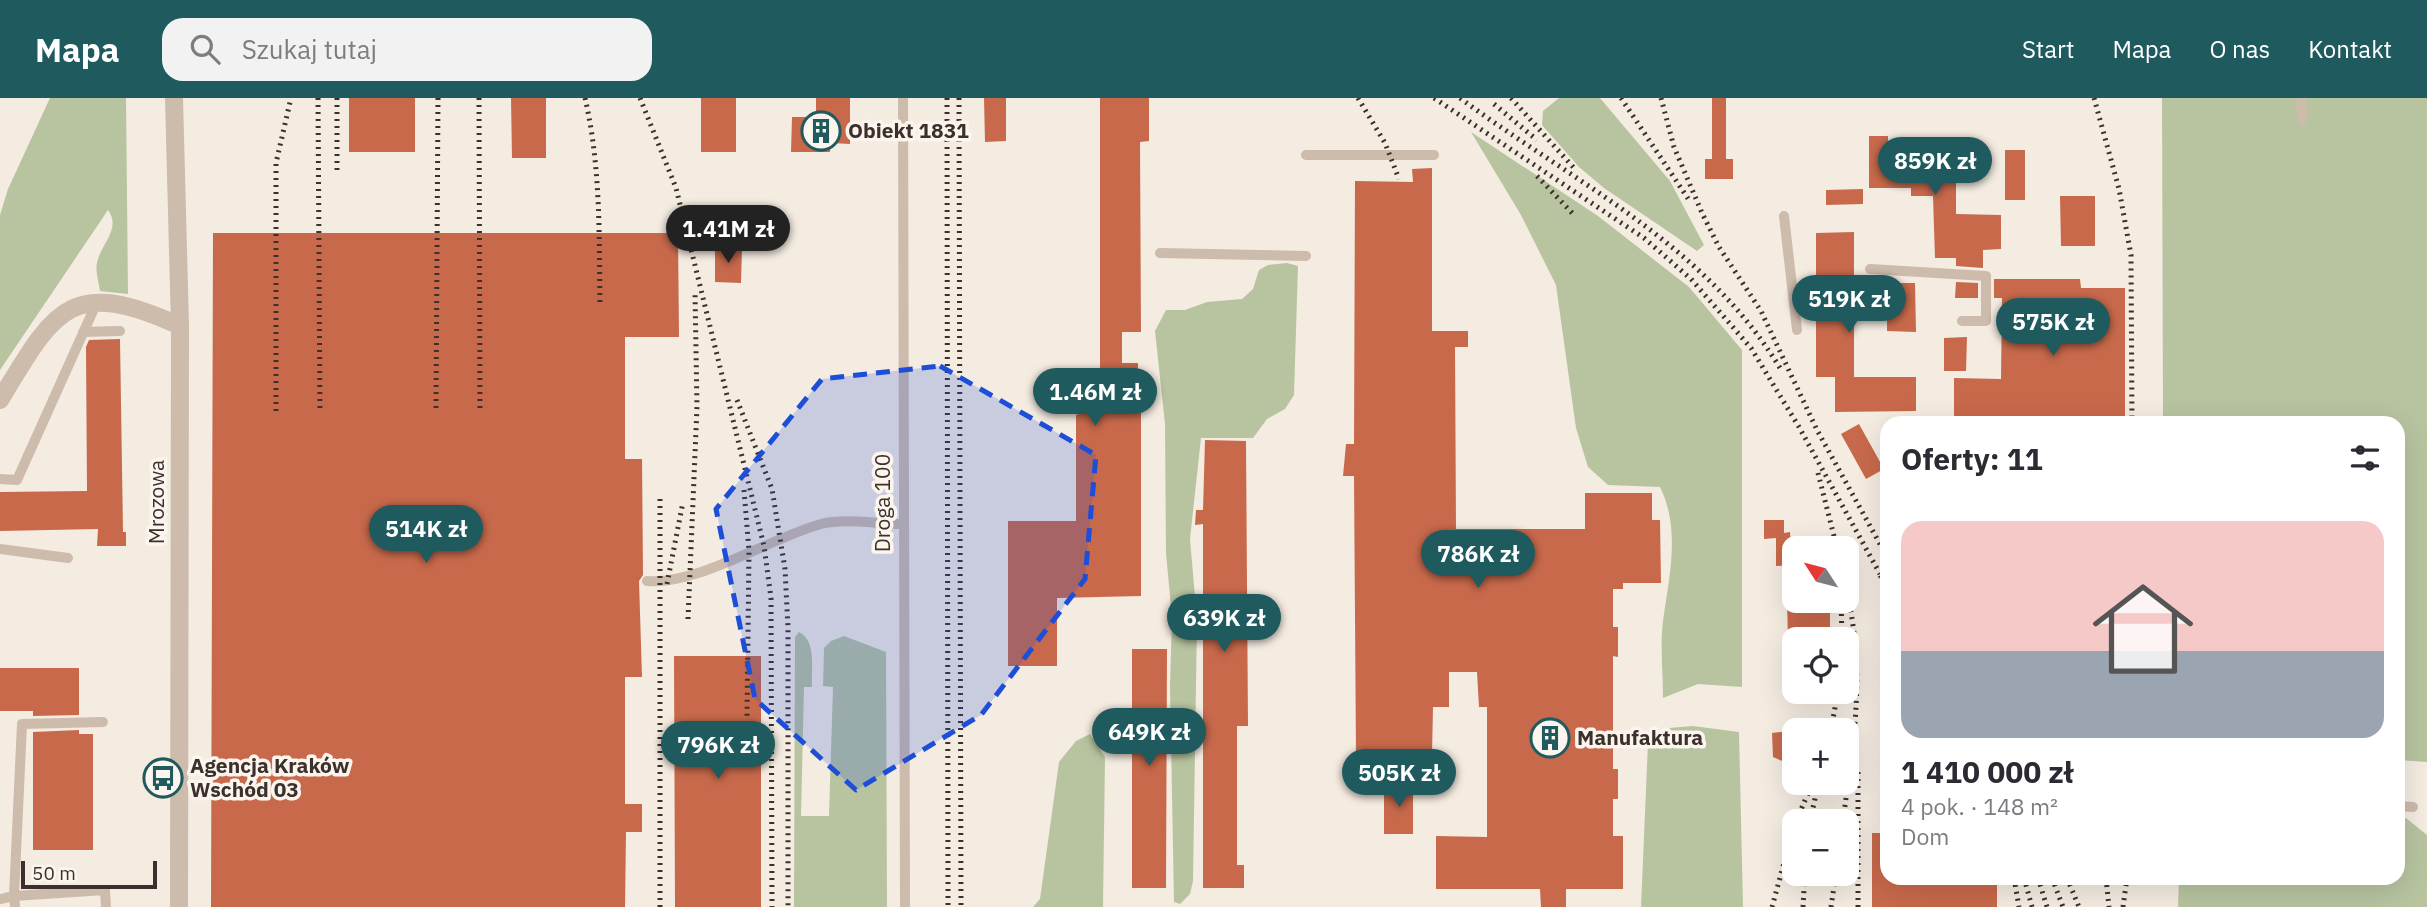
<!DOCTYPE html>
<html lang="pl">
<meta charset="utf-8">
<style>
body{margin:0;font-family:"IBM Plex Sans",sans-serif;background:#f2f2f3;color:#2b2b33;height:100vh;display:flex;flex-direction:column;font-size:26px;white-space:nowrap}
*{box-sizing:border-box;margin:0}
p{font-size:23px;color:#7c7c81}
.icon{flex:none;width:38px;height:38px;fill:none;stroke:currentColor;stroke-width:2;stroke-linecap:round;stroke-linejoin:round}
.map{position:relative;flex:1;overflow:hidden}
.sheet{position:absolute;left:1880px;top:318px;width:525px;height:469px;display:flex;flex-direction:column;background:#fff;border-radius:21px;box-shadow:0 7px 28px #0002}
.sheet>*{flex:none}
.needle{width:46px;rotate:306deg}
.tools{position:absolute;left:1782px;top:438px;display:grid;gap:14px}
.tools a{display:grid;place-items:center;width:77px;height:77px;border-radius:14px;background:#fff;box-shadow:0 7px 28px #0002;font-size:35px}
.scale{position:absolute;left:21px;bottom:18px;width:136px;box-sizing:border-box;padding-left:7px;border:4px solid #3b302b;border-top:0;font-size:19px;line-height:24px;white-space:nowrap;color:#3b302b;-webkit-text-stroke:5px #fbf5ee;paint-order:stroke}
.price{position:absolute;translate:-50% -60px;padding:0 16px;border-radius:24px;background:#1f5a5e;color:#fff;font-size:23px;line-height:46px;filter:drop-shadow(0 2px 4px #0008)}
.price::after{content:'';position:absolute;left:50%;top:42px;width:21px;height:16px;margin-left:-10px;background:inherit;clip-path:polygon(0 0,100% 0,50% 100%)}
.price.selected{background:#222;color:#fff}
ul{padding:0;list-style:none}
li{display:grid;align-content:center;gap:14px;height:371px;padding:0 21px}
li span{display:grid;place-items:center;height:217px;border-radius:21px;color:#555}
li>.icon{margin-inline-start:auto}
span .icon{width:126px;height:126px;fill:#fffc;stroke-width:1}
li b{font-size:30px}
h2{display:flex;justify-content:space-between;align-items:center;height:84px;padding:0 21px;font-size:30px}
header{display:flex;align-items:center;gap:42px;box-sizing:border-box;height:98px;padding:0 35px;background:#1f5a5e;color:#fff}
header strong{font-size:33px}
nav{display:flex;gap:38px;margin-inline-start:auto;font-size:24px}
.search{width:490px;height:63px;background:#f2f2f3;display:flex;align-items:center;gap:18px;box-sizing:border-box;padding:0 24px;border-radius:21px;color:#7c7c81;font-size:26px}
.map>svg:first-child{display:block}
</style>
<header>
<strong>Mapa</strong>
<div class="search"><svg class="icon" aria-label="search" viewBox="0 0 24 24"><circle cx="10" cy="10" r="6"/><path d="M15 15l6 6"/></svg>Szukaj tutaj</div>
<nav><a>Start</a><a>Mapa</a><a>O nas</a><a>Kontakt</a></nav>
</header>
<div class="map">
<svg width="2427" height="809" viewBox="0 0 2427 809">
<rect width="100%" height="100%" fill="#f4ebe1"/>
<path fill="#b8c4a0" d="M 50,0 L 126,0 L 128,196 L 100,193 C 99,185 95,173 97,165 C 100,147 122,131 108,112 L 0,272 L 0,117 L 8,91 Z
M 1559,0 L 1600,0 L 1670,83 L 1704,147 L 1697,153 L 1604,90 L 1579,69 L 1542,27 L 1543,13 Z
M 2162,0 L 2427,0 L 2427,664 L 2398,662 L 2398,326 L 2163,325 Z
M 1471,34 L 1598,118 L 1689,189 L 1742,252 L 1742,589 L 1698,586 L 1663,600 C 1663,575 1660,548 1663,523 C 1669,480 1681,431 1660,389 L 1608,387 L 1588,369 L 1576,330 L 1556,187 L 1521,117 Z
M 1287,165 L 1298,168 L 1294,297 L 1285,311 L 1267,321 L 1253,340 L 1201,340 L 1190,441 L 1197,522 L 1193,783 L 1190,796 L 1180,806 L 1174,804 L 1170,588 L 1172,520 L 1166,455 L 1165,326 L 1155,233 L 1166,212 L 1185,212 L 1207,204 L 1242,201 L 1253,191 L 1259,172 L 1268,167 Z
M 799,534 C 817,543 811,571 812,589 L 804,589 L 801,718 L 829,718 L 833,589 L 823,588 L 824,550 L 831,543 L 844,538 L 886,554 L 887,809 L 794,809 L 795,539 Z
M 1693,628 L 1739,634 L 1743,809 L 1641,809 L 1648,645 L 1669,630 Z
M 1090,636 L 1105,659 L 1103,809 L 1033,809 L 1040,801 L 1059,664 L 1076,643 Z
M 2398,720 L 2406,720 L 2427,737 L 2427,809 L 2178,809 L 2179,781 L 2398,780 Z"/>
<path fill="#c8694b" d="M 349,0 L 415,0 L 415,54 L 349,54 Z
M 511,0 L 546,0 L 546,60 L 512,60 Z
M 701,0 L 736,0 L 736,54 L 701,54 Z
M 816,0 L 850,0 L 850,46 L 831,45 L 830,54 L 791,54 L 792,19 L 816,19 Z
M 984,0 L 1006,0 L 1006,43 L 985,44 Z
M 1100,0 L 1149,0 L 1149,43 L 1140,44 L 1141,234 L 1122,234 L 1122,265 L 1138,265 L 1138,280 L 1141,280 L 1141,498 L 1057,500 L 1057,568 L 1008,568 L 1008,423 L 1076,423 L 1076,317 L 1082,315 L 1082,280 L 1100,280 Z
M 1712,0 L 1726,0 L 1726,61 L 1733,61 L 1733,81 L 1705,81 L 1705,61 L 1712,61 Z
M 1869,38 L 1888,38 L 1888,46 L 1956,50 L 1956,116 L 2001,117 L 2001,151 L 1983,152 L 1983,170 L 1956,168 L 1956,160 L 1935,160 L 1933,98 L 1911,98 L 1911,90 L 1869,90 Z
M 2005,52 L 2025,52 L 2025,102 L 2005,102 Z
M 1432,70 L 1432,233 L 1468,233 L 1468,249 L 1455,249 L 1456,431 L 1585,431 L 1585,395 L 1652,395 L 1652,422 L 1660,422 L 1661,485 L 1623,485 L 1623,491 L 1613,491 L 1613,529 L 1618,529 L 1618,559 L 1613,558 L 1613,671 L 1618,671 L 1618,701 L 1613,701 L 1613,738 L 1623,738 L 1623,791 L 1566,791 L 1566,809 L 1541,809 L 1540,791 L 1436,791 L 1436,738 L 1487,739 L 1487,609 L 1479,609 L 1477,574 L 1449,574 L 1449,609 L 1433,609 L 1432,657 L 1356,658 L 1354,378 L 1343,378 L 1346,346 L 1354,346 L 1355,83 L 1413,84 L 1412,71 Z
M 1863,91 L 1863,106 L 1826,107 L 1826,92 Z
M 2060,98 L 2095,98 L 2095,148 L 2061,148 Z
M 1854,134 L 1854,279 L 1916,279 L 1916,313 L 1835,314 L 1835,279 L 1816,279 L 1816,135 Z
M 213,135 L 678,135 L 679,239 L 625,239 L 625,361 L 642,361 L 643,477 L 639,483 L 642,579 L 625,579 L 625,706 L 642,706 L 642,734 L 626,734 L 625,809 L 211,809 Z
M 715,149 L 742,150 L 741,185 L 715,184 Z
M 1994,181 L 2080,181 L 2081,190 L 2125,190 L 2125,326 L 1954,326 L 1954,280 L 2001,281 L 2002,200 L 1994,200 Z
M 1956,184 L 1978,185 L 1978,200 L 1955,200 Z
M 1887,185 L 1915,185 L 1916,234 L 1887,233 Z
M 1967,239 L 1966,273 L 1944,273 L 1944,240 Z
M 120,241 L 123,434 L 126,434 L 126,448 L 97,448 L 98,431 L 0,433 L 0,394 L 87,393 L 86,249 L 89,242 Z
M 1859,326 L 1884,371 L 1866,381 L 1841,336 Z
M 1205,342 L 1246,343 L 1248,628 L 1237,628 L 1237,767 L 1244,767 L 1244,790 L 1203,790 L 1203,426 L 1195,427 L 1196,412 L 1203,412 Z
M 1764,422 L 1784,422 L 1784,435 L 1790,434 L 1792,467 L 1776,468 L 1776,440 L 1764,441 Z
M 1787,502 L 1830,502 L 1830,541 L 1788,541 Z
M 1132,551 L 1167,551 L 1166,790 L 1132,790 Z
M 674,558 L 761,558 L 761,809 L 675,809 Z
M 0,570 L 79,570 L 79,617 L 33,618 L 33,613 L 0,613 Z
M 79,632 L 79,636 L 93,636 L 93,752 L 33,752 L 33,634 Z
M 1788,633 L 1789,666 L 1773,659 L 1772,635 Z
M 1384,686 L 1413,686 L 1413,736 L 1384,736 Z
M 1872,735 L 1886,735 L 1886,780 L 1997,780 L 1997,809 L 1872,809 Z"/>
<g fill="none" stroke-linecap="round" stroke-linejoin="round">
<path stroke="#cdbbac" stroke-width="10" d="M 903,0 L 905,809
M 2301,0 L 2302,22
M 1306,57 L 1434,57
M 1784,118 L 1797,232
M 1160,155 L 1306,158
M 1870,171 L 1986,178 L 1986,223 L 1962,223
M 83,234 L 120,233
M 0,381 L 17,382 L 97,204
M 0,451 L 68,460
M 647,483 C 699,487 770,440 821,426 C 845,420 877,426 902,426
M 2398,708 L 2413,709
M 0,801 L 14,798 L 22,626 L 103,624
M 15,809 L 14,798 L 105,792 L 106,809"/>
<path stroke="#cdbbac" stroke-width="18" d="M 174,0 L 180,228 L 179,809
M 0,302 C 55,211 70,178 180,228"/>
<path stroke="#3b302b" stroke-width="5" stroke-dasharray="2 5" stroke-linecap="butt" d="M 318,0 L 320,315
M 479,0 L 480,311
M 585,0 C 601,69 599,139 600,209
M 640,0 L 676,90 L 764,448 L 771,500 L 772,809
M 947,0 L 948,809
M 959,0 L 961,809
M 1358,0 L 1385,45 L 1399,81
M 1434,0 L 1644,140 L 1691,181 L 1751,250 L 1799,329 L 1880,476
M 1460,0 C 1573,84 1704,145 1780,270
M 1511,0 L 1574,70
M 1621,0 L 1689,102
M 1661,0 L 1674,49 L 1702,115 L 1719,149 L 1761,213 L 1817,332 L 1886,457
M 2094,0 L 2119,91 L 2131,157 L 2132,326
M 1494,6 L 1537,42
M 337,72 L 337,0
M 1537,78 L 1575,118
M 737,302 L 772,391 L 785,471 L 788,530 L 788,809
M 436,310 L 438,0
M 276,313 L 276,65 L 291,0
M 1818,375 L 1837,450
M 744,392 L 749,453 L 747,619
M 667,486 L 683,404
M 1886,487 L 1880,476 L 1886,495
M 1841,502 L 1842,541
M 688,521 L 697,309 L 695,195
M 1831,632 L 1838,593
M 1796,723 L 1813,684
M 1810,723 L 1817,692
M 1843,723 C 1854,638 1866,576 1846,490
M 2014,780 L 2019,809
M 2024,780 L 2032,809
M 2038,780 L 2047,809
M 2052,780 L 2063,809
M 2067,780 L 2079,809
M 2106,780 L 2109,809
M 660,809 L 660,400
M 1772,809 L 1794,728
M 1803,809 L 1805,775
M 1831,809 L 1836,775
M 1858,809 L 1858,674
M 2123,809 L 2127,780"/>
</g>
<path fill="#1d4ed8" fill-opacity="0.2" stroke="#1d4ed8" stroke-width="5" stroke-dasharray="14 9" stroke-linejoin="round" d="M 940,268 L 1096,357 L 1085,481 L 981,617 L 856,692 L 755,601 L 716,411 L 822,281 Z"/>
<defs>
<g id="building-ring" transform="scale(2.0125)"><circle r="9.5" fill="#fbf5ee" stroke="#1f5a5e" stroke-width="1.5"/><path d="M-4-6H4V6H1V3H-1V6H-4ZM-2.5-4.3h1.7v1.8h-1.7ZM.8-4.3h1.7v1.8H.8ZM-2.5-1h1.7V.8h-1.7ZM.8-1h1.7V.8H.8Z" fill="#1f5a5e"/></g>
<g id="bus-ring" transform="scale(2.0125)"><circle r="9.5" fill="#fbf5ee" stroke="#1f5a5e" stroke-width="1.5"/><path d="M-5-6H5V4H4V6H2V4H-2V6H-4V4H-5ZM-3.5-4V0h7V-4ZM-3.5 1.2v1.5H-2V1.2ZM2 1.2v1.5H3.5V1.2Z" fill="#1f5a5e"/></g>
</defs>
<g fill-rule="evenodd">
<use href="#building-ring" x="821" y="33"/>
<use href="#building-ring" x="1550" y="640"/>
<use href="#bus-ring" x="163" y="680"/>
</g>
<g text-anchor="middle" stroke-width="7" stroke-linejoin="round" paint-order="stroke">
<g font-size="21" font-weight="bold" fill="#3b302b" stroke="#fbf5ee" text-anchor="start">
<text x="848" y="40">Obiekt 1831</text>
<text x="1577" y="647">Manufaktura</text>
<text x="190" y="675">Agencja Kraków<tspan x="190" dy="24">Wschód 03</tspan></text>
</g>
<g font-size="21" fill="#3b302b" stroke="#fbf5ee">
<text transform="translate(157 404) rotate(-90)" y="7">Mrozowa</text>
<text transform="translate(883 405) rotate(-90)" y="7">Droga 100</text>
</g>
</g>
</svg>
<div class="tools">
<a><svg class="needle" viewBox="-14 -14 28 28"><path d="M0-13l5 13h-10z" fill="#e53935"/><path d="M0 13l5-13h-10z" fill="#7c7c81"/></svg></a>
<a><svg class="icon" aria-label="locate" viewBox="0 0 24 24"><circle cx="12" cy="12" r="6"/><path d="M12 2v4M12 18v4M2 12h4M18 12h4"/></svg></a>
<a>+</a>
<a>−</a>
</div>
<div class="scale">50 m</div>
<b class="price" style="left:1935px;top:99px">859K zł</b>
<b class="price selected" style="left:728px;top:167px">1.41M zł</b>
<b class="price" style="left:1849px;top:237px">519K zł</b>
<b class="price" style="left:2053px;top:260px">575K zł</b>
<b class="price" style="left:1095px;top:330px">1.46M zł</b>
<b class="price" style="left:426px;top:467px">514K zł</b>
<b class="price" style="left:1478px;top:492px">786K zł</b>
<b class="price" style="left:1224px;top:556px">639K zł</b>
<b class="price" style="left:1149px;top:670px">649K zł</b>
<b class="price" style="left:718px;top:683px">796K zł</b>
<b class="price" style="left:1399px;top:711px">505K zł</b>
<section class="sheet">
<h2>Oferty: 11<svg class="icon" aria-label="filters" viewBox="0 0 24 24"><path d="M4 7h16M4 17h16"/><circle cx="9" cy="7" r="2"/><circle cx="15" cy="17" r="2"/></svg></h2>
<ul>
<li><span style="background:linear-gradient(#f6c9c9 60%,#9aa5b1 0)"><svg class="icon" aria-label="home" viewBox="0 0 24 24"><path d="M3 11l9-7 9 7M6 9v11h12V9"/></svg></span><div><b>1 410 000 zł</b><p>4 pok. · 148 m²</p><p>Dom</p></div></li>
</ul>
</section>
</div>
